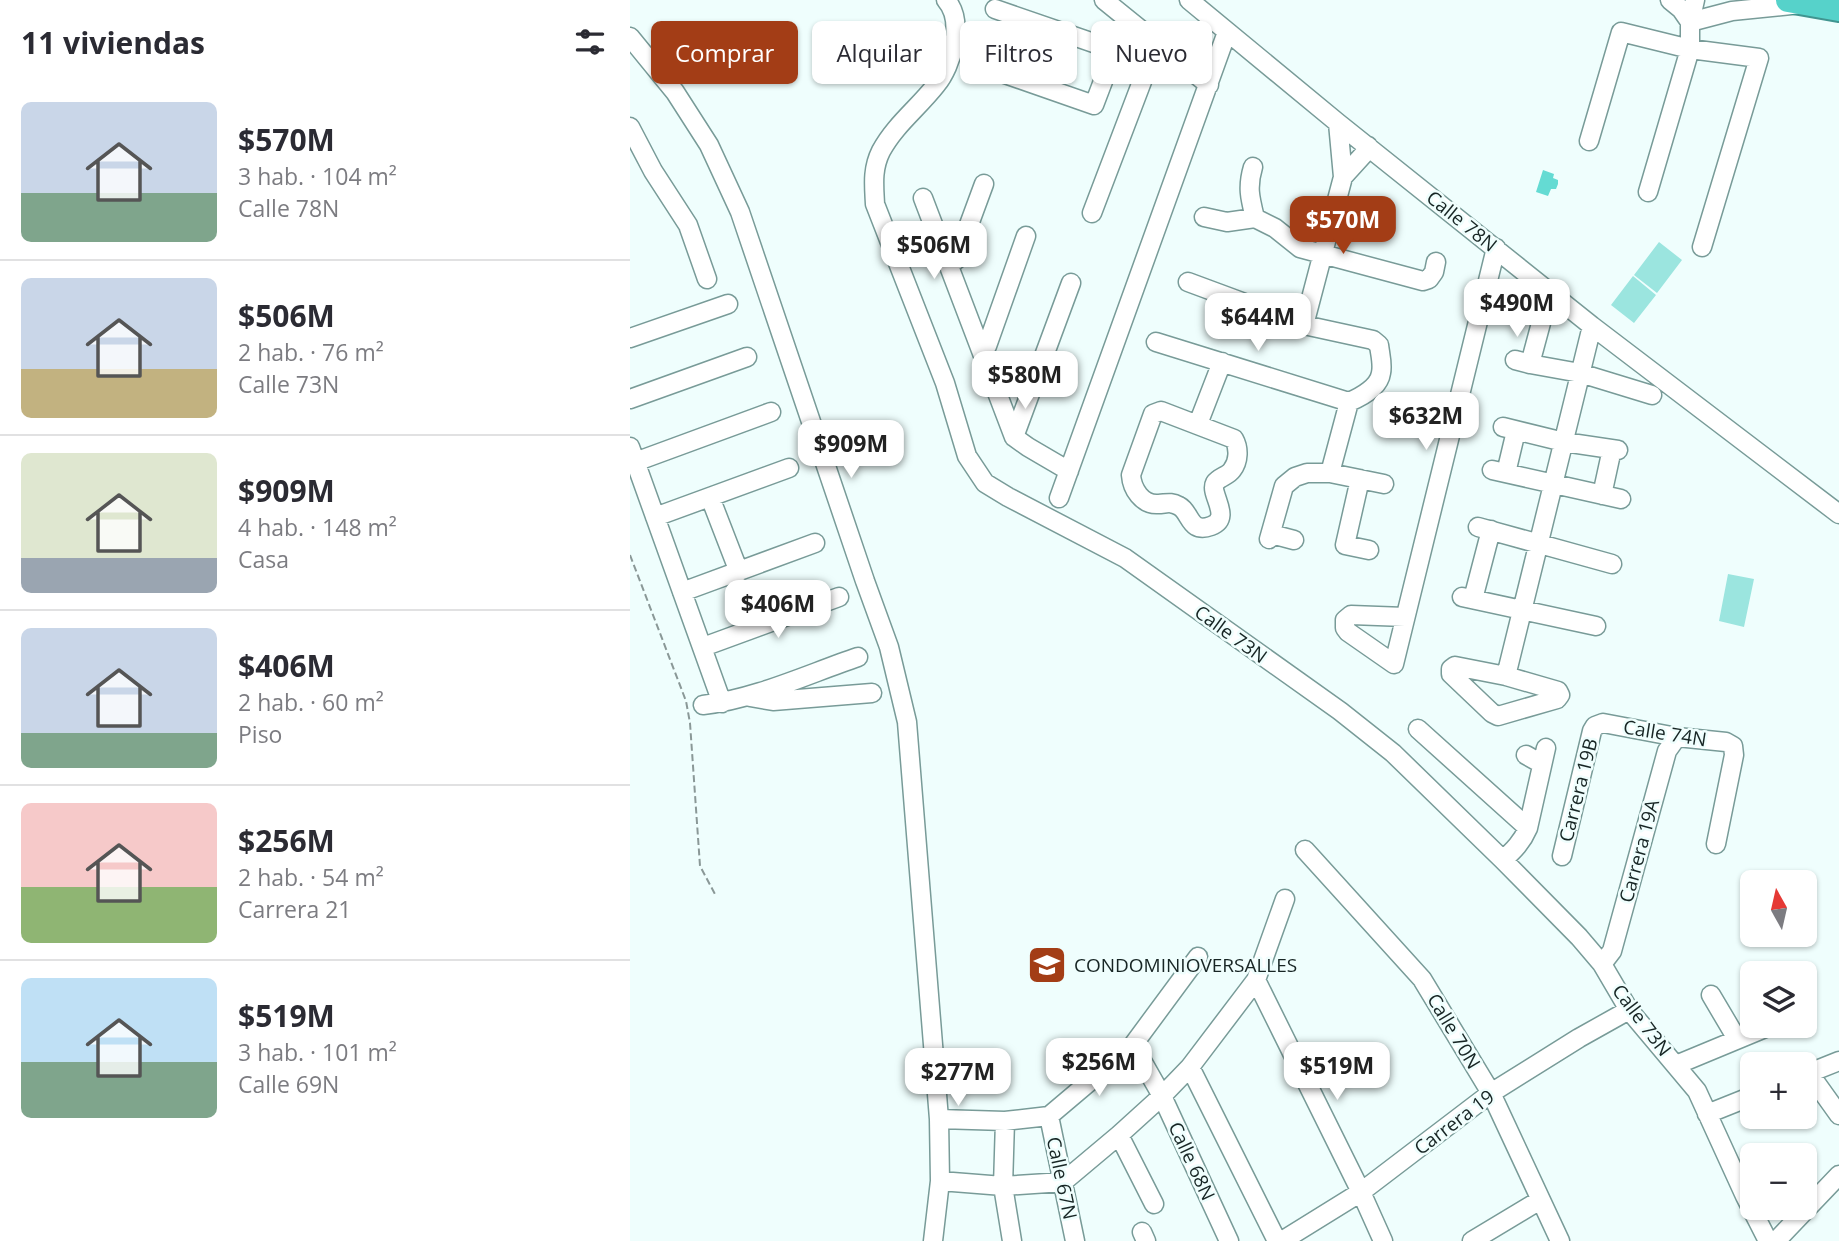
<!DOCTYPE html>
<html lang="es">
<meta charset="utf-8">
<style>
body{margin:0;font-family:"Open Sans",sans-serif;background:#f2f2f3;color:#2b2b33;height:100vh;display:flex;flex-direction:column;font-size:26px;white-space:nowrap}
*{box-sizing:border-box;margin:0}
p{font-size:23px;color:#7c7c81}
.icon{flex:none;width:38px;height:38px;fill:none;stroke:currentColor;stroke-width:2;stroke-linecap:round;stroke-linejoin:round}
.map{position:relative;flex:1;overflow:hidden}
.side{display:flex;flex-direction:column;background:#fff;width:630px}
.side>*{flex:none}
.hud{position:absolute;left:21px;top:21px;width:665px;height:63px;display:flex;gap:14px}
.needle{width:46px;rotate:352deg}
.tools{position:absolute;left:1110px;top:870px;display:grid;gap:14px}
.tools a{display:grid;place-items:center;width:77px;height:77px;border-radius:10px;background:#fff;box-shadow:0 2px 5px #0004;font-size:35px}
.price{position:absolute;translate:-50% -60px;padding:0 16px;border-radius:14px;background:#fff;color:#222;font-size:23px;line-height:46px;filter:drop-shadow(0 2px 4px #0008)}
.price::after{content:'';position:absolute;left:50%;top:42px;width:21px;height:16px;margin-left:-10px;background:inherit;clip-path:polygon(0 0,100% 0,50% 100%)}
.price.current{background:#a33d16;color:#fff}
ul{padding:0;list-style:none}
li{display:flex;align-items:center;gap:21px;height:175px;padding:0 21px}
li+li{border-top:2px solid #e1e1e2}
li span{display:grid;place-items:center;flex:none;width:196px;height:140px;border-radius:10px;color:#555}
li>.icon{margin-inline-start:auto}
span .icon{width:84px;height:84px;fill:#fffc;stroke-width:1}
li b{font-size:30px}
h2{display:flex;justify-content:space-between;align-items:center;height:84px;padding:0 21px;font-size:30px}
.pill{padding:0 24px;border-radius:10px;background:#fff;box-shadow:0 2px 5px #0004;font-size:24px;line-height:63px}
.pill.current{background:#a33d16;color:#fff}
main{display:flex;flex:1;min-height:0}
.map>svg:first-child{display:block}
</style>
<main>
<section class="side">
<h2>11 viviendas<svg class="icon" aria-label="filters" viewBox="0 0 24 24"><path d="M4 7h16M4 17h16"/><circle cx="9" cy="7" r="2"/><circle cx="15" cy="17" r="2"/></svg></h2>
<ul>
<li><span style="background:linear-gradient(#c9d6e8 65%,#7fa58c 0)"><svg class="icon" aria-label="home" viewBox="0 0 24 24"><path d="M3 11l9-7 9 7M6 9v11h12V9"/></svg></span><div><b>$570M</b><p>3 hab. · 104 m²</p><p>Calle 78N</p></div></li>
<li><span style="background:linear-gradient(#c9d6e8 65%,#c2b280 0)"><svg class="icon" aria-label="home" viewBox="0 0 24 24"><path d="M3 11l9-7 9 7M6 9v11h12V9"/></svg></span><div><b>$506M</b><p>2 hab. · 76 m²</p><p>Calle 73N</p></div></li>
<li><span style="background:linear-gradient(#dfe7d0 75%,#9aa5b1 0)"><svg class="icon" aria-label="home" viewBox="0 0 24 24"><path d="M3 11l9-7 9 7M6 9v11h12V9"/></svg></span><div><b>$909M</b><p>4 hab. · 148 m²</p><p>Casa</p></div></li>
<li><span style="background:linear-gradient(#c9d6e8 75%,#7fa58c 0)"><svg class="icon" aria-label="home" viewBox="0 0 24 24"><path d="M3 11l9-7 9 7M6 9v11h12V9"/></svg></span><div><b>$406M</b><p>2 hab. · 60 m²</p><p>Piso</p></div></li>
<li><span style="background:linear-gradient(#f6c9c9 60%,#8fb573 0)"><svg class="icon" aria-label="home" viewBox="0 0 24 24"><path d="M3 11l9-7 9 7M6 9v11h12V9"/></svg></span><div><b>$256M</b><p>2 hab. · 54 m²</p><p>Carrera 21</p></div></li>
<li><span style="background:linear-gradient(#bfe0f5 60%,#7fa58c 0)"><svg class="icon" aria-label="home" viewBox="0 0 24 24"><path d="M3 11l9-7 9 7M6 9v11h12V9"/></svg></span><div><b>$519M</b><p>3 hab. · 101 m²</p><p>Calle 69N</p></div></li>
</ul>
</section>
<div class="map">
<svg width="1209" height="1241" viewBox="0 0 1209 1241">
<rect width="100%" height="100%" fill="#effefd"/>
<path fill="#9be5df" d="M 1029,242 L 1052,260 L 1027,293 L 1004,275 Z
M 1003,276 L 1026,295 L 1004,323 L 981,305 Z
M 1098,574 L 1124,579 L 1114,627 L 1089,621 Z"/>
<path fill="#64dbd3" d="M 913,170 L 924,174 L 923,178 L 928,180 L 928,184 L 926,189 L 921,189 L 918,196 L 906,192 Z"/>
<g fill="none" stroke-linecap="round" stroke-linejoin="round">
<g stroke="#789b98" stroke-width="21">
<path id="minor" d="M 316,0 C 335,21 322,66 306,85 C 288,108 265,125 251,151 C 242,169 244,185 245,204 L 315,383 L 337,456 L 355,483 L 378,497 L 495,558 L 710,711 L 763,753 L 873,860 L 949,937 L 972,964 L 999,1010 L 1067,1091 L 1115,1196 L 1138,1241
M 474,0 L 579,85
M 559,0 L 708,123 L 962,326 L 1209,514
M 1040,0 L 1051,9 L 1060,22
M 365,9 L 484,50
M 1060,22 L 1102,11 L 1171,4
M 0,37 L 45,92 L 79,145 L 110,212 L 235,581 L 259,647 L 277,722 L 309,1119 L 310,1181 L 303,1241
M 352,66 L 464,105 L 494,26 L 498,20
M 0,127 L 23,171 L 58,225 L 77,279
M 959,141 L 991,32 L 1060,49 L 1129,58 L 1072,247
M 623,167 C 617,187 620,198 625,218
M 713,177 L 733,155 L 738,146
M 1018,192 L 1060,49 L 1060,22 L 1065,0
M 293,198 L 384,437 L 398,447 L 439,471
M 462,213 L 527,42
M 574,217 L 597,222 L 625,218 L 645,228 L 670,248 L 793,281 L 799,279 L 804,272 L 806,262
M 318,265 L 326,260 L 354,184
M 674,325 L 713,177 L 708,123
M 0,338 L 98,304
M 526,342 L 719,402 C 731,397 749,387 751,373 C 753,364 750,354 749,345 L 743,340 L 674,325 L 558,282
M 352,351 L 357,346 L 396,236
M 885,360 L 900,364 L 950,373 L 1022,395
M 900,364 L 911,323
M 0,399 L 117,357
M 531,411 L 604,439 C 609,448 609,461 602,470 C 598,476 589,477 585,483 C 579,494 603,518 581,526 C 559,534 561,512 549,506 C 540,501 536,504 528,504 C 512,505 502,489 501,475 L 523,414 Z
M 568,424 L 592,362
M 873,427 L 934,442 L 988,450
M 384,437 L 441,283
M 0,447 L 92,703
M 5,462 L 141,412
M 862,470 L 991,499
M 700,473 L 719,402
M 876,473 L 886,431
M 730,479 L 715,545 L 739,550
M 972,495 L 982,449
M 80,497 L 109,572
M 429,498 L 597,32
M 25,517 L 159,468
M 848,527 L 982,564
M 641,534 L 664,540
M 639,539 L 654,486 L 665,477 L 677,473 L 700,473 L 754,484
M 52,592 L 185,543
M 832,597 L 966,626
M 843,599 L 861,530
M 775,617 L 721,615 L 715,620 L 715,628 L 718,632 L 764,664 L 866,248
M 73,647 L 209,597
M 825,666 L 876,676 L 928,691 L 930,695 L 927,699 L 868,716 L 862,713 L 821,674 L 821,669 Z
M 876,676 L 962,326
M 120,697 L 143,701 L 242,693
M 73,705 C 125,699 178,674 228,657
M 788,729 L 898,828
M 896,755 L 912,764
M 675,850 L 792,979 L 861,1093 L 930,1241
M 932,856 L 962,731 L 965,726 L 973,723 L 1047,737 L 1096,742 L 1103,746 L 1104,755 L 1086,844
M 873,860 C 884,850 892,842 898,828 L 916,748
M 972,964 L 982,951 L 1037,751 L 1047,737
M 626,980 L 731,1192 L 753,1241
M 1081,995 L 1107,1039
M 503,1045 L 532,1096 L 599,1241
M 1046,1065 L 1140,1026
M 560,1067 L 647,1241
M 1179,1073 L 1209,1115
M 1174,1075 L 1209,1061
M 1077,1114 L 1122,1096
M 419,1116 L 445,1241
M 309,1119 L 375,1121 L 419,1116 L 503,1045 L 568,957
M 375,1121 L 373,1186 L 382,1241
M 489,1135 L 524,1204
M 310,1181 L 373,1186 L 433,1182 L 489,1135 L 532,1096 L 560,1067 L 626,980 L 655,899
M 512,1232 L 516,1241
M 652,1241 L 731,1192 L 861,1093 L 949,1038 L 999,1010
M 842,1241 L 910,1200
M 1146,1241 L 1209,1175"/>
</g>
<g stroke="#409590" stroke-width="28">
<path id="highway" d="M 1158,0 L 1209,9"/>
</g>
<path stroke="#8a9897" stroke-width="2" stroke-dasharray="7 3.5" stroke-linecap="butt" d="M 0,555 L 56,701 L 60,723 L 70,866 L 86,896"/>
<use href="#minor" stroke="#fff" stroke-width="18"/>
<use href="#highway" stroke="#56d2ca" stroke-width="24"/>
</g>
<defs>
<g id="school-square" transform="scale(2.0125)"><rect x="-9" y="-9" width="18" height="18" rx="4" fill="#a33d16" stroke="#effefd"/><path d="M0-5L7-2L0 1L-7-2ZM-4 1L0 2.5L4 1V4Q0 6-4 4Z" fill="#fff"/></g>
</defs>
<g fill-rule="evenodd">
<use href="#school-square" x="417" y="965"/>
</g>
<g text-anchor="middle" stroke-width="5" stroke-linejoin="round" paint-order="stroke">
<g font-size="19" fill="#172524" stroke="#effefd">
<text transform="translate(832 221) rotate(39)" y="7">Calle 78N</text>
<text transform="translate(601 634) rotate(36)" y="7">Calle 73N</text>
<text transform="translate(1035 733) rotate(9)" y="7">Calle 74N</text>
<text transform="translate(948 790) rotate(-76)" y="7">Carrera 19B</text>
<text transform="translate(1009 851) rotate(-75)" y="7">Carrera 19A</text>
<text transform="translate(1012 1020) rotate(53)" y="7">Calle 73N</text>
<text transform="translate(824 1031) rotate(59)" y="7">Calle 70N</text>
<text transform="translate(824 1122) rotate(-37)" y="7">Carrera 19</text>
<text transform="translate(562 1161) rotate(65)" y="7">Calle 68N</text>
<text transform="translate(432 1178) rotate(78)" y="7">Calle 67N</text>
</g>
<g font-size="19" fill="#172524" stroke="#effefd" text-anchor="start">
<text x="444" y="972">CONDOMINIOVERSALLES</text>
</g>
</g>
</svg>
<div class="tools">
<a><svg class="needle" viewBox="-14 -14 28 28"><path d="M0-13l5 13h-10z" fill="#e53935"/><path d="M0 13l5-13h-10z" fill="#7c7c81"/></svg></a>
<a><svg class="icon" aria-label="layers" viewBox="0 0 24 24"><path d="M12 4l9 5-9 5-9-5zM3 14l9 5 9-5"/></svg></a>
<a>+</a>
<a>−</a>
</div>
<b class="price current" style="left:713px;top:256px">$570M</b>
<b class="price" style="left:304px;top:281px">$506M</b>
<b class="price" style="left:887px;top:339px">$490M</b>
<b class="price" style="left:628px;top:353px">$644M</b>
<b class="price" style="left:395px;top:411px">$580M</b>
<b class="price" style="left:796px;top:452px">$632M</b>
<b class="price" style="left:221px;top:480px">$909M</b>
<b class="price" style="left:148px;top:640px">$406M</b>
<b class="price" style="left:469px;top:1098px">$256M</b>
<b class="price" style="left:707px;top:1102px">$519M</b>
<b class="price" style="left:328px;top:1108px">$277M</b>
<div class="hud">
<a class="pill current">Comprar</a>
<a class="pill">Alquilar</a>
<a class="pill">Filtros</a>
<a class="pill">Nuevo</a>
</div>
</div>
</main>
